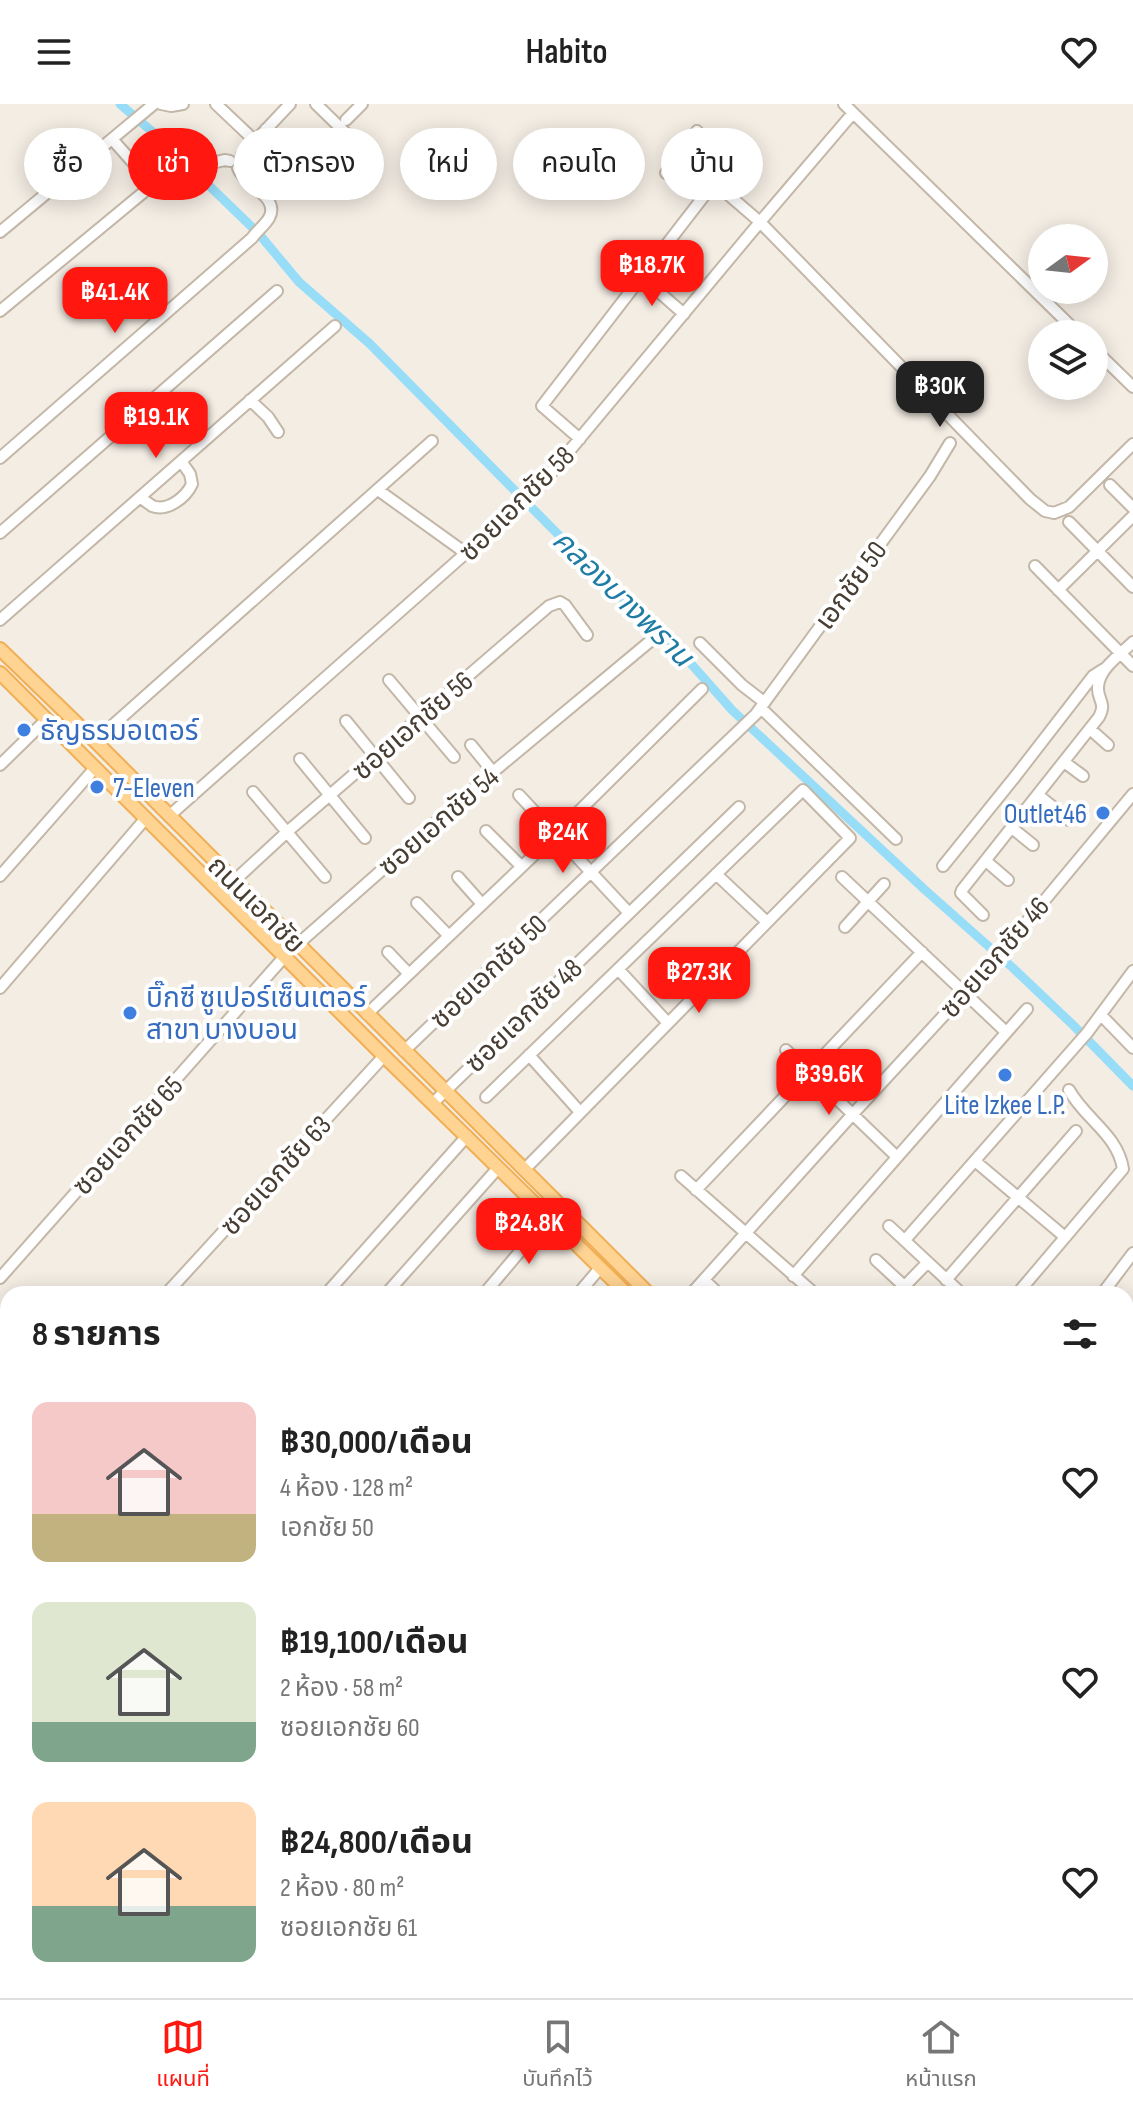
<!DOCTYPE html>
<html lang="th">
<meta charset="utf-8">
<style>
body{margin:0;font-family:"Sofia Sans Condensed","Noto Sans Thai",sans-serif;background:#f2f2f2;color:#222;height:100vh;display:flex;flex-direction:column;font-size:30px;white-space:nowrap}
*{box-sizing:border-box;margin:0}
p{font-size:26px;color:#767676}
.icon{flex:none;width:44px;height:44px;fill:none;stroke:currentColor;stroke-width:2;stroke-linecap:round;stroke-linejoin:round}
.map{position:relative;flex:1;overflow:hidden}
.side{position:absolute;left:0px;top:1182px;width:1134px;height:712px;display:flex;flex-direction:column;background:#fff;border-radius:24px 24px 0 0;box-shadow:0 4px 20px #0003}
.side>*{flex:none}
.hud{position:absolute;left:24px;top:24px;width:1086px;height:72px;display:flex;gap:16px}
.needle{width:52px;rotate:75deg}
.buttons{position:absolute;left:1028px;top:120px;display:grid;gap:16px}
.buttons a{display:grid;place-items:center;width:80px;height:80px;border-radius:50%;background:#fff;box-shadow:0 4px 20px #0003;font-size:40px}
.price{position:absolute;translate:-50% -68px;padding:0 18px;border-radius:16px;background:#ff1710;color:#fff;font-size:26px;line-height:52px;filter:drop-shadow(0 2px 4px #0008)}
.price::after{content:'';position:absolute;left:50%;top:48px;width:24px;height:18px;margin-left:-12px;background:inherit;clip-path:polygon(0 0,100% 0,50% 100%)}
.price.active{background:#222;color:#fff}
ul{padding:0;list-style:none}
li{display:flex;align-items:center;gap:24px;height:200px;padding:0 32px}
li span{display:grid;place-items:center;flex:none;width:224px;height:160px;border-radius:16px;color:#555}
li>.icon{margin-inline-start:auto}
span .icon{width:96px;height:96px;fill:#fffc;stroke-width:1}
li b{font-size:34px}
h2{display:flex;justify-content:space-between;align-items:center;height:96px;padding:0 32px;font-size:34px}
.chip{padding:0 28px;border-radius:36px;background:#fff;box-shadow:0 4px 20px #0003;font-size:28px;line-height:72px}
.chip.active{background:#ff1710;color:#fff}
header{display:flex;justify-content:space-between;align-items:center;height:104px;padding:0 32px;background:#fff;font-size:36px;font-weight:600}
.menu{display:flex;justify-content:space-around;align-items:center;height:112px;border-top:2px solid #e0e0e0;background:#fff;font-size:22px;color:#767676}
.menu a{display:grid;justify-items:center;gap:4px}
.menu .active{color:#ff1710}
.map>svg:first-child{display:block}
</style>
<header><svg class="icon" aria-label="menu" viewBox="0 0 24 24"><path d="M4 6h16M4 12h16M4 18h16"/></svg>Habito<svg class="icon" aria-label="heart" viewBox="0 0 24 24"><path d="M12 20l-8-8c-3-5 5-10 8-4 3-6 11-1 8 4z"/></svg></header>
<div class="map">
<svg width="1133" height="1894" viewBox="0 0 1133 1894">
<rect width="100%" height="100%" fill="#f4ede4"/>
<path fill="#e9ded1" d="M 0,1797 L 8,1801 L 8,1886 L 279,1886 L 268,1894 L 0,1894 Z"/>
<path fill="#d6eda7" d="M 0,1500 L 8,1505 L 8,1798 L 0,1794 Z
M 279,1886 L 360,1886 L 349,1894 L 269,1894 Z"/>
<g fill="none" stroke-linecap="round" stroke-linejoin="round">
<path stroke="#98ddf8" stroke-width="9" d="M 120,0 L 162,36 L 259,130 L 299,178 L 370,240 L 613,486 L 678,545 L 732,606 L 924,785 L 1013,864 L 1074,922 L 1133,982
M 0,1278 L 8,1287"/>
<path stroke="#98ddf8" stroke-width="14" d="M 546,1886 L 547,1894"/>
<g stroke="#c3b7a8" stroke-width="14">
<path id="minor" d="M 161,0 L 171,2 L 183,0
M 216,0 L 255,37
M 316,0 L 358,41
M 844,0 L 1079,230
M 346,16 L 362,0
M 266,25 L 327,82
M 697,27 L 680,49 L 760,118 L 1030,395 L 1045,407 L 1054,409 L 1069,403 L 1133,340
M 112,35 L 152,80
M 188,43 L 207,60 L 225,56 L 230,57
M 242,51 L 290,0
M 666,69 L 680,49
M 0,128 L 154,0
M 642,173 L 684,210
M 0,207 L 168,68
M 1094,245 L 1133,283
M 250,296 L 268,313 L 278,328
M 580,335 L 542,302 L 714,79
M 0,354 L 252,134 C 257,127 265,121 269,114 C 281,93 244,81 238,64
M 1110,381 L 1133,404
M 378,386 L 467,450
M 140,394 C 141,394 151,401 152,402 C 168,408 186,393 192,380 L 190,370 L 181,357
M 1069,418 L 1133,483
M 0,429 L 277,187
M 1035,462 L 1133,562
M 1058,486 L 1133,412
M 0,516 L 335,222
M 700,539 L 742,581 L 764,598
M 389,576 L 454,653
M 761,604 L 896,735
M 346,617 L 409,694
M 1090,625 L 1108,641
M 95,637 L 432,337
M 471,641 L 493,668
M 300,655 L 365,734
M 1064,658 L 1083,672
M 0,661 L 46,616
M 253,688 L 325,773
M 519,691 L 629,809
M 1038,691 L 1069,716
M 169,712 L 536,387 L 760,118 L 853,9
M 1012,724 L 1033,741
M 486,727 L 521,762
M 986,757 L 1008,776
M 943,762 L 1014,674 L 1093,572 L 1104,565
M 716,770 L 767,818
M 0,772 L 95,664
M 458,773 L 482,800
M 842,773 L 1006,928
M 234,777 L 287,728 L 549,502 L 560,498 L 565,501 L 587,531
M 417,799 L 449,832
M 983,811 L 961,789 L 962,786 L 1099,613 C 1107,598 1097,596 1098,583 C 1099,564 1121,550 1133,538
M 845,823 L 884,780
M 298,840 L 493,668 L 654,534
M 388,848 L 409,870
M 618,865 L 668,919
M 0,884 L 146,714
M 367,910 L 555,731 L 702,585
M 1101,911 L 1133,944
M 786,946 L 897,1053
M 404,947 L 756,610 L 930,372 L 950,339
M 529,951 L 580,1008
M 486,993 L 803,686 L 850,734 L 524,1066
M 433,999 L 739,703
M 975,1057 L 1065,1133
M 681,1072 L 815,1190
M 696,1086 L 922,848
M 889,1122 L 962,1190
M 905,1136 L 1087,929 L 1133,867
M 876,1156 L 904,1182
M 793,1172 L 1027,905
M 0,1174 L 285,852
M 704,1176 L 719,1190
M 946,1176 L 1076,1027
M 166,1190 L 384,952
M 326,1190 L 467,1032
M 386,1190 L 498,1064
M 484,1190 L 549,1113
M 578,1190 L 600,1164
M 691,1190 L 852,1011 L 994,857 L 1133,690
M 897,1190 L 927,1159
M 1017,1190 L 1123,1065 C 1118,1031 1085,1015 1069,986
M 1102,1190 L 1133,1149
M 1126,1255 L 1133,1245
M 1126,1363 L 1133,1368
M 1126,1483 L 1133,1490
M 1126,1536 L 1133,1543
M 1126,1790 L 1133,1798
M 0,1811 L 8,1815
M 0,1877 L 8,1881
M 16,1886 L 30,1894
M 131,1886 L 140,1892
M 212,1886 L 225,1894
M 702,1886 L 713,1894
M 858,1886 L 867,1894
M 1013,1886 L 1021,1894
M 1078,1886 L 1086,1894
M 737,1894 L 742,1886
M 970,1894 L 977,1886"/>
</g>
<g stroke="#f1af55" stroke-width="16">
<path id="major" d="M 0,545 L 95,637 L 649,1190
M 0,569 L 384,952 L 627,1190
M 1126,1676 L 1133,1684
M 1126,1699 L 1133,1706"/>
</g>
<use href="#minor" stroke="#fff" stroke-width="10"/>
<use href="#major" stroke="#ffd392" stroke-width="12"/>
<g stroke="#959595" stroke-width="5">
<path id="rail" d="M 0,1487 L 8,1492
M 622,1886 L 634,1894"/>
</g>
<use href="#rail" stroke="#fff" stroke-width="2" stroke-dasharray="6" stroke-linecap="butt"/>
</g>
<g fill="#3f7fe0" stroke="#fff" stroke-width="3">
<circle cx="24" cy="626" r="8"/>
<circle cx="97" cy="683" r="8"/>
<circle cx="1103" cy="709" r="8"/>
<circle cx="130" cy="909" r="8"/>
<circle cx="1005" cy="971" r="8"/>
</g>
<g text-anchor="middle" stroke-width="8" stroke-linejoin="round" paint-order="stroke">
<g font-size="28" fill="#473d33" stroke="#fff">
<text transform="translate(516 399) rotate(-45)" y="10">ซอยเอกชัย 58</text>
<text transform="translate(850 481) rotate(-54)" y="10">เอกชัย 50</text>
<text transform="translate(412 621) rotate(-41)" y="10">ซอยเอกชัย 56</text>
<text transform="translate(438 717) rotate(-41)" y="10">ซอยเอกชัย 54</text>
<text transform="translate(257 800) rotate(45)" y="10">ถนนเอกชัย</text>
<text transform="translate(994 853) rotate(-49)" y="10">ซอยเอกชัย 46</text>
<text transform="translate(488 867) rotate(-44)" y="10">ซอยเอกชัย 50</text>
<text transform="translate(523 911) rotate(-44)" y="10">ซอยเอกชัย 48</text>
<text transform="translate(127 1031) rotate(-48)" y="10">ซอยเอกชัย 65</text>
<text transform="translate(275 1071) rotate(-48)" y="10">ซอยเอกชัย 63</text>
</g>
<g font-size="28" fill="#366cbe" stroke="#fff" text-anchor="start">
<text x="40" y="636">ธัญธรมอเตอร์</text>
<text x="113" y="693">7-Eleven</text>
<text x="1087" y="719" text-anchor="end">Outlet46</text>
<text x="146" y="903">บิ๊กซี ซูเปอร์เซ็นเตอร์<tspan x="146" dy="32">สาขา บางบอน</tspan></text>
<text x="1005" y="1010" text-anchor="middle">Lite Izkee L.P.</text>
</g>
<g font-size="30" font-style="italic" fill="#1e7ca5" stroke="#fff">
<text transform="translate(623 494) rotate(44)" y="10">คลองบางพราน</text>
</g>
</g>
</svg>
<div class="buttons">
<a><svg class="needle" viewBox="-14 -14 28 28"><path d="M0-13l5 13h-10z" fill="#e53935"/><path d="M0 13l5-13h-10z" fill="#767676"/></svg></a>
<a><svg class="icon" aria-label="layers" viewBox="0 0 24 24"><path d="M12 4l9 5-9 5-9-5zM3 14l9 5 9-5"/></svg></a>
</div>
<b class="price" style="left:652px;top:204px">฿18.7K</b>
<b class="price" style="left:115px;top:231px">฿41.4K</b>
<b class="price active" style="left:940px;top:325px">฿30K</b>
<b class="price" style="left:156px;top:356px">฿19.1K</b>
<b class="price" style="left:563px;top:771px">฿24K</b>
<b class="price" style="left:699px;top:911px">฿27.3K</b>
<b class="price" style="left:829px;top:1013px">฿39.6K</b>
<b class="price" style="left:529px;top:1162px">฿24.8K</b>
<div class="hud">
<a class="chip">ซื้อ</a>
<a class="chip active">เช่า</a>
<a class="chip">ตัวกรอง</a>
<a class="chip">ใหม่</a>
<a class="chip">คอนโด</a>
<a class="chip">บ้าน</a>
</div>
<section class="side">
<h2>8 รายการ<svg class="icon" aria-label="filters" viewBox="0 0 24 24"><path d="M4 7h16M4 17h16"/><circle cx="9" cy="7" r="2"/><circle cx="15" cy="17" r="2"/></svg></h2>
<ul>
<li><span style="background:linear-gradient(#f6c9c9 70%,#c2b280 0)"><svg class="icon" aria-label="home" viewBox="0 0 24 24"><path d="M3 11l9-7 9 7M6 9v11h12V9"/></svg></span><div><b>฿30,000/เดือน</b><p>4 ห้อง · 128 m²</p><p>เอกชัย 50</p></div><svg class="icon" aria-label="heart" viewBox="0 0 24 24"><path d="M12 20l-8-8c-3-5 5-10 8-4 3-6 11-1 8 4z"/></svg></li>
<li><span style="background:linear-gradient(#dfe7d0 75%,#7fa58c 0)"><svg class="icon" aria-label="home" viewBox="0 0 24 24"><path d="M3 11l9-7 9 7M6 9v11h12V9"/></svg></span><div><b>฿19,100/เดือน</b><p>2 ห้อง · 58 m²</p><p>ซอยเอกชัย 60</p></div><svg class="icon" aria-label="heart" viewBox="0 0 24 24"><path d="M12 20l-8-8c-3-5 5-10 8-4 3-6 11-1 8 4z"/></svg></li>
<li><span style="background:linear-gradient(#ffd9b3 65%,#7fa58c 0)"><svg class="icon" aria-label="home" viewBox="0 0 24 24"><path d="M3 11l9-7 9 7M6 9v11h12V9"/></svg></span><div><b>฿24,800/เดือน</b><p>2 ห้อง · 80 m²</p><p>ซอยเอกชัย 61</p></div><svg class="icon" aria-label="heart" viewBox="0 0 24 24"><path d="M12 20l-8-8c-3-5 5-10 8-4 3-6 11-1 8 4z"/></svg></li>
</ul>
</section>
</div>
<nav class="menu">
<a class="active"><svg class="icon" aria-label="map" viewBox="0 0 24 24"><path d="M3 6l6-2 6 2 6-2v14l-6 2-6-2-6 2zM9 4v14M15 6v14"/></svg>แผนที่</a>
<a><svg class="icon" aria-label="saved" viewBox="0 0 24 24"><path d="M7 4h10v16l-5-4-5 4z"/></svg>บันทึกไว้</a>
<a><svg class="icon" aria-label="home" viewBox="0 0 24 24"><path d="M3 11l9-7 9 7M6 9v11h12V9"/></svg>หน้าแรก</a>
</nav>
